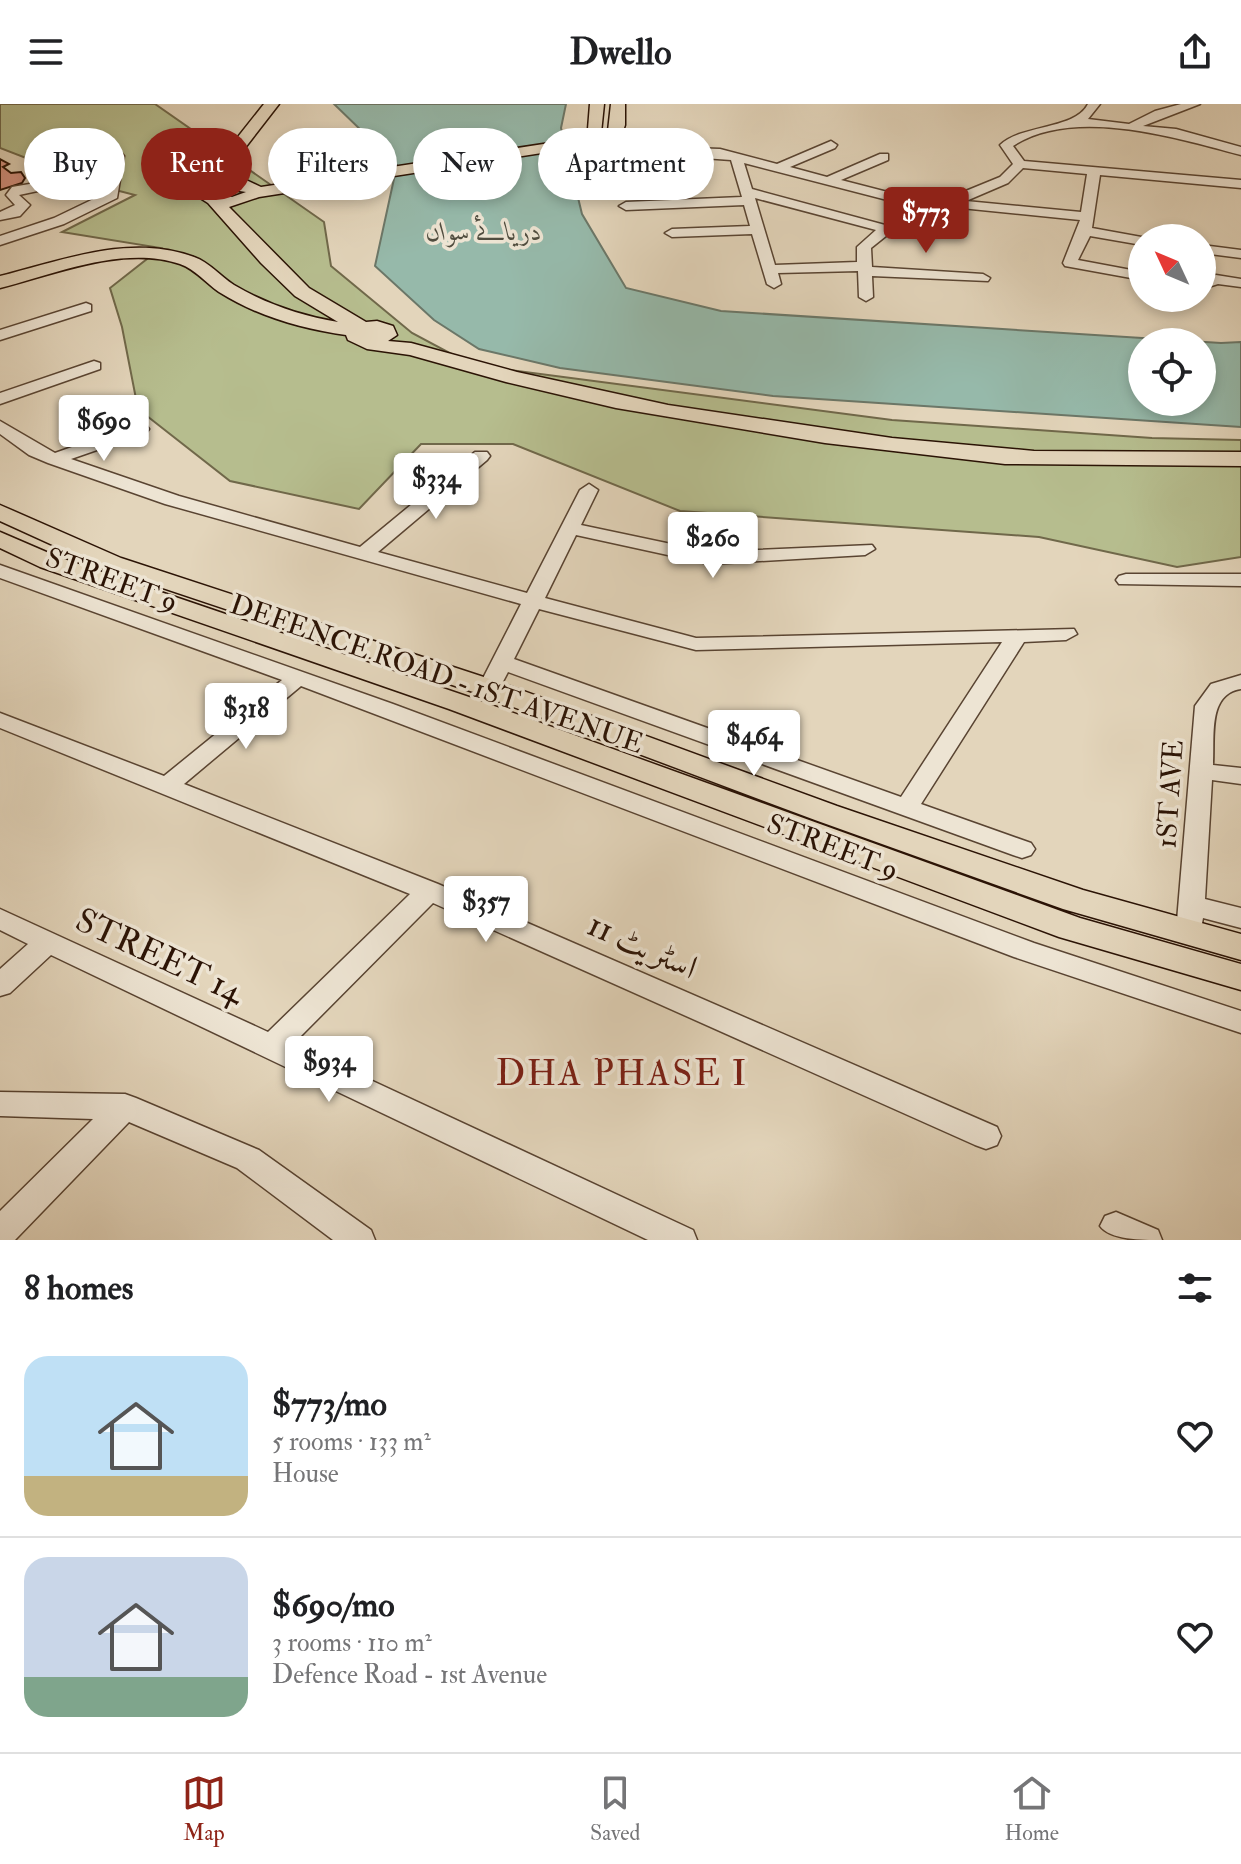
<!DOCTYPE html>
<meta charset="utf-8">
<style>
body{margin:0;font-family:"IM FELL Double Pica",Amiri,serif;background:#f2f2f2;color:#202124;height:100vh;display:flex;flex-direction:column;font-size:30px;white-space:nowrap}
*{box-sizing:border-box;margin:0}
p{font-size:26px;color:#757577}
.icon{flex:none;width:44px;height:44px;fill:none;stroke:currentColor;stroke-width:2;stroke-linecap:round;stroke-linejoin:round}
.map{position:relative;height:1136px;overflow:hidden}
.side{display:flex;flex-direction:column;background:#fff;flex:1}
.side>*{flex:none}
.top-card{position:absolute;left:24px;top:24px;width:800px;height:72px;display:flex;gap:16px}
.needle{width:52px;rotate:314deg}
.fabs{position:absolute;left:1128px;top:120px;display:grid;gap:16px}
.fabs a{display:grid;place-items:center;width:88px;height:88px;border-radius:50%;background:#fff;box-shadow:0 4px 12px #0003;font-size:40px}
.price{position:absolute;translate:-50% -68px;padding:0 18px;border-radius:8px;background:#fff;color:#222;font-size:26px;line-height:52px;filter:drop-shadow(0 2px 4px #0008)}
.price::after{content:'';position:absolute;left:50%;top:48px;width:24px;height:18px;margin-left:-12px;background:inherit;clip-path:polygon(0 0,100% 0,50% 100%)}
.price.current{background:#8f2418;color:#fff}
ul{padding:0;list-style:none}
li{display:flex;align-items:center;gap:24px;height:200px;padding:0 24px}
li+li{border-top:2px solid #e0e0e0}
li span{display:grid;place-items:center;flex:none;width:224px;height:160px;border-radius:24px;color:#555}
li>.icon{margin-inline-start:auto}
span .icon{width:96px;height:96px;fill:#fffc;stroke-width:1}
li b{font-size:34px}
h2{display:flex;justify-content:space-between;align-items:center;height:96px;padding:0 24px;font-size:34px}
.pill{padding:0 28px;border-radius:36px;background:#fff;box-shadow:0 4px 12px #0003;font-size:28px;line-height:72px}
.pill.current{background:#8f2418;color:#fff}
header{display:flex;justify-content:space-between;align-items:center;height:104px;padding:0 24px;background:#fff;font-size:36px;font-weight:800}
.menu{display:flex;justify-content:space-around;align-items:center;height:112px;border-top:2px solid #e0e0e0;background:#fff;font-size:22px;color:#757577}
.menu a{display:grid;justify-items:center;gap:4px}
.menu .current{color:#8f2418}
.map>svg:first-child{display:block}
</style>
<header><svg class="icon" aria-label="menu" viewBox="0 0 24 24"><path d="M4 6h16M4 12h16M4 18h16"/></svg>Dwello<svg class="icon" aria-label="share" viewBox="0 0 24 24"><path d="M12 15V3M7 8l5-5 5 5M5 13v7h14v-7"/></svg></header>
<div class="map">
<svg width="1241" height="1136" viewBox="0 0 1241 1136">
<rect width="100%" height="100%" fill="#e3d5bb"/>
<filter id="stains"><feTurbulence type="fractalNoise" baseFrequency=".0025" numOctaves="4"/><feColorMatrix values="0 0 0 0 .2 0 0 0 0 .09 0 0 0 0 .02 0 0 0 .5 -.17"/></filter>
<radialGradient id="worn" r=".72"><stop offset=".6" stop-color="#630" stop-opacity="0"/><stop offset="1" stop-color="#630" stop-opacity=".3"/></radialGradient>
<path fill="#b6bd8e" stroke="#70684a" stroke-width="2" d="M 0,0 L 155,0 L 324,118 L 331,162 L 412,229 L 472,261 L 892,316 L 1152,334 L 1241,336 L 1241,453 L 1177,463 L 1039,433 L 680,407 L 513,340 L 421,340 L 359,405 L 230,377 L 138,305 L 122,223 L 110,184 L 161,144 L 62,128 L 135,91 L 96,81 L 0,44 Z"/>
<path fill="#96b9aa" stroke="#6b7768" stroke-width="2" fill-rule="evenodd" d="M 334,0 L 566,0 L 561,24 L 582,110 L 626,184 L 721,207 L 1221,239 L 1241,238 L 1241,323 L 773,292 L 560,264 L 479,245 L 434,216 L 375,162 L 397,61 ZM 1142,238 L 1202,238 L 1202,298 L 1142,298 Z"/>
<path fill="#d89584" stroke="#2b1305" stroke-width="2" d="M 0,55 L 9,60 L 3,63 L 11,69 L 21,68 L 25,74 L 22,79 L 0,86 Z"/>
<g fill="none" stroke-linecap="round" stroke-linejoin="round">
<g stroke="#594432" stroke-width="3">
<path id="minor" d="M 1088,0 L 1100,0 L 1088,15 L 1129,20 L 1155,7 L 1181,0 L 1200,0 L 1143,22 L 1176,25 L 1241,43 L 1241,51 C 1177,34 1073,2 1013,42 L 1024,57 L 1241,76 L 1241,84 L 1100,71 L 1092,124 L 1147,134 L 1142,134 L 1142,141 L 1090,132 L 1078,156 L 1142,168 L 1142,176 L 1065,162 L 1063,159 L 1080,116 L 951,103 L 891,128 L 871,144 L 872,163 L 983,170 L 990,174 L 988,177 L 872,172 L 873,193 L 866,197 L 859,193 L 858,167 L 778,169 L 781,180 L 774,184 L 767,180 L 752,130 L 672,133 L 665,129 L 672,125 L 750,122 L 744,101 L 626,106 L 619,102 L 626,98 L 742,93 L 731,56 L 634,49 L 628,45 L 630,42 L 720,45 L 777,60 L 831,37 L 837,41 L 835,44 L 790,63 L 827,73 L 880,50 L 888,50 L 888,56 L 841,76 L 934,100 L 1000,73 L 1013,60 L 1000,41 C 1022,20 1075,26 1088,0 ZM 744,59 L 922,105 L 885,121 L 752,85 ZM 1023,64 L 1087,70 L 1081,108 L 966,97 L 1008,79 ZM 755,94 L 876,126 L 857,143 L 857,158 L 775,161 Z
M 91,31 C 104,30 116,42 124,52 L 117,94 L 64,120 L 0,141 L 0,132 L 54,114 L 106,89 L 112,52 L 91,37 Z
M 47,77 L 52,78 L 52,84 L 19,91 L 30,101 L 20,112 L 0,116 L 0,108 L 15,101 L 6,91 L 12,83 Z
M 1202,141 L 1241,146 L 1241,154 L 1202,149 Z
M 1216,171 L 1241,175 L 1241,183 L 1218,180 L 1202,185 L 1202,176 Z
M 86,199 L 91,201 L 91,207 L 0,236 L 0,226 Z
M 94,257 L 100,259 L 100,265 L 0,300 L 0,289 Z
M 0,317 L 55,349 L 134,321 L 146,321 L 149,325 L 146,329 L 71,355 L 179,392 L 360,443 L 475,348 L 487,348 L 490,352 L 487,356 L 378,448 L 527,489 L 580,386 L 589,380 L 598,386 L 581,421 L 709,448 L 872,441 L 875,445 L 865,451 L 709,460 L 576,431 L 545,494 L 696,534 L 1074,525 L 1077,530 L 1066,536 L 1024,538 L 921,700 L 1031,739 L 1035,745 L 1031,751 L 1022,754 L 1013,751 L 508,568 L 497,589 L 481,589 L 478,584 L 521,500 L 165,400 L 48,359 L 29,351 L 0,330 ZM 539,505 L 696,546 L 1002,538 L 901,693 L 514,555 Z
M 0,461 L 393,600 L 1034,839 L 1241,907 L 1241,929 L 1014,853 L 301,582 L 184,680 L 438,780 L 997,1023 L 1001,1032 L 997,1041 L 986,1045 L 975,1041 L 433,799 L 293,940 L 693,1126 L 697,1136 L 648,1136 L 51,851 L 10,889 L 0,892 L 0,865 L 28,840 L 0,826 L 0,805 L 268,928 L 410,790 L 0,624 L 0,609 L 164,672 L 282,576 L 0,474 Z
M 1126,470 L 1241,470 L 1241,482 L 1119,480 L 1116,476 L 1119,472 Z
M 1241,571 L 1241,585 C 1207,590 1215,634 1213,661 L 1241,664 L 1241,680 L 1212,676 L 1205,795 L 1241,804 L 1241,824 L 1203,814 L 1199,836 L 1189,839 L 1179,836 L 1176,829 L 1195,602 L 1211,580 Z
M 0,988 L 125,990 L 136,994 L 259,1046 L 371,1126 L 375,1136 L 333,1136 L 237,1064 L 129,1018 L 15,1136 L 0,1136 L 0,1107 L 93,1015 L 0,1012 Z
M 1116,1108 L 1158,1126 L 1162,1136 C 1141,1136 1110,1136 1100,1122 L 1105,1112 Z"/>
</g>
<g stroke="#2b1305" stroke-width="3">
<path id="major" d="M 264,0 L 279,0 L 238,53 L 224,76 L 244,75 L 261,83 L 563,37 L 565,33 L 588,25 L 590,0 L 604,0 L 601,29 L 608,27 L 611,0 L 625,0 L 625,21 L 622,30 L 600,40 L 259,93 L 229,103 L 309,184 L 366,218 L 377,217 L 393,222 L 397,231 L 388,237 L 411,239 L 517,268 L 668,301 L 892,334 L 1034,347 L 1241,348 L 1241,362 L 1005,360 L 825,339 L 616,304 L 506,278 L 410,251 L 367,245 L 348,236 L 346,231 C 302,225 257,212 219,188 C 206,179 195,165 180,160 C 123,141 55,170 0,184 L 0,172 C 61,157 130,129 194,153 C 209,158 220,172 234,181 C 266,200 302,212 338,218 L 295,192 L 261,159 L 208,99 L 197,92 L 226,48 ZM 227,85 L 246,88 L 232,93 L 215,90 Z
M 0,401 L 121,454 L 499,578 L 837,702 L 1083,786 L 1241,830 L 1241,856 L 1063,805 L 815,716 L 479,590 L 103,464 L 0,417 Z
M 0,428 L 58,453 L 469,593 L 1080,814 L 1241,860 L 1241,886 L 1059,833 L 449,605 L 40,463 L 0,444 Z"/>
</g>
<use href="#minor" fill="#ede4d3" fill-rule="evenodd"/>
<use href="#major" fill="#e3d5bb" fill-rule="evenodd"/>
</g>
<g text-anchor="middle" stroke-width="7" stroke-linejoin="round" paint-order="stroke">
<g font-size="26" font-style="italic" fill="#504d3f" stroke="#ede4d3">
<text x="484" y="136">دریائے سواں</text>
</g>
<g font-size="28" fill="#2b1305" stroke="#ede4d3">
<text transform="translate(112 475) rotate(20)" y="10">STREET 9</text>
<text transform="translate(437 569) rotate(19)" y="10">DEFENCE ROAD - 1ST AVENUE</text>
<text transform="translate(1169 690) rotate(-86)" y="10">1ST AVE</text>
<text transform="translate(833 742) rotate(21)" y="10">STREET 9</text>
</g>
<g font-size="34" fill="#2b1305" stroke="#ede4d3">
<text transform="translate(643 841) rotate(24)" y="12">اسٹریٹ 11</text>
<text transform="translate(160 851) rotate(25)" y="12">STREET 14</text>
</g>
<g font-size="36" letter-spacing="2" fill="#7a1f14" stroke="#ede4d3">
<text x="622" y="981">DHA PHASE I</text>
</g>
</g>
<rect width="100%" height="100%" filter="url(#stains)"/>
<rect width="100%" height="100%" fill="url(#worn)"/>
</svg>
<div class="fabs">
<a><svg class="needle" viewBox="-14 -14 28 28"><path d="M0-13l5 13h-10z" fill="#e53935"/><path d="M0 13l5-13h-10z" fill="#757577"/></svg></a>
<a><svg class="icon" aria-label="locate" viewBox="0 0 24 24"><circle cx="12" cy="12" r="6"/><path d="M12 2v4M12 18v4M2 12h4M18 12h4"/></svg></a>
</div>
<b class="price current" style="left:926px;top:151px">$773</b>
<b class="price" style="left:104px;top:359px">$690</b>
<b class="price" style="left:436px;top:417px">$334</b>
<b class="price" style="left:713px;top:476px">$260</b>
<b class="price" style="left:246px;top:647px">$318</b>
<b class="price" style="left:754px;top:674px">$464</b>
<b class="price" style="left:486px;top:840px">$357</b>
<b class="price" style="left:329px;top:1000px">$934</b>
<div class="top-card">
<a class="pill">Buy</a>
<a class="pill current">Rent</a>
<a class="pill">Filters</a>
<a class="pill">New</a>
<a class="pill">Apartment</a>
</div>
</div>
<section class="side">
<h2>8 homes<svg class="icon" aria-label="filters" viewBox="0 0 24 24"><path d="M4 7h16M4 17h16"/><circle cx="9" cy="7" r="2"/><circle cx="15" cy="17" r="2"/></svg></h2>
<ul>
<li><span style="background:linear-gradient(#bfe0f5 75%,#c2b280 0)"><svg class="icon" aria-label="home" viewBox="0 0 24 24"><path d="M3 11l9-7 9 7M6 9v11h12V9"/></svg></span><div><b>$773/mo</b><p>5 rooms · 133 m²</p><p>House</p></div><svg class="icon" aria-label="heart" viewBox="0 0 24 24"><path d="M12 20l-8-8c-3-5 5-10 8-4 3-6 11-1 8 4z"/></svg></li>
<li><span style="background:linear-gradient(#c9d6e8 75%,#7fa58c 0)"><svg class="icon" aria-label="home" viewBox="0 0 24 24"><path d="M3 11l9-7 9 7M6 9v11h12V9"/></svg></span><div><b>$690/mo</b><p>3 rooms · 110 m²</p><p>Defence Road - 1st Avenue</p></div><svg class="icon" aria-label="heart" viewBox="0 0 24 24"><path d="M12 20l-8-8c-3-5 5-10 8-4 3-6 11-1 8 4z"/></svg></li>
</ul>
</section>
<nav class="menu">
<a class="current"><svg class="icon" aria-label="map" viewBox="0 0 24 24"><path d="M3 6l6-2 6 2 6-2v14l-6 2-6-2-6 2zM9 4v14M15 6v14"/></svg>Map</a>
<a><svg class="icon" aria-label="saved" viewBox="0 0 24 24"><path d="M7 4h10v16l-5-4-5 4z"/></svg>Saved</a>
<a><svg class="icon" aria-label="home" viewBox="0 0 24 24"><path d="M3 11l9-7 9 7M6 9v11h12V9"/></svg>Home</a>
</nav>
